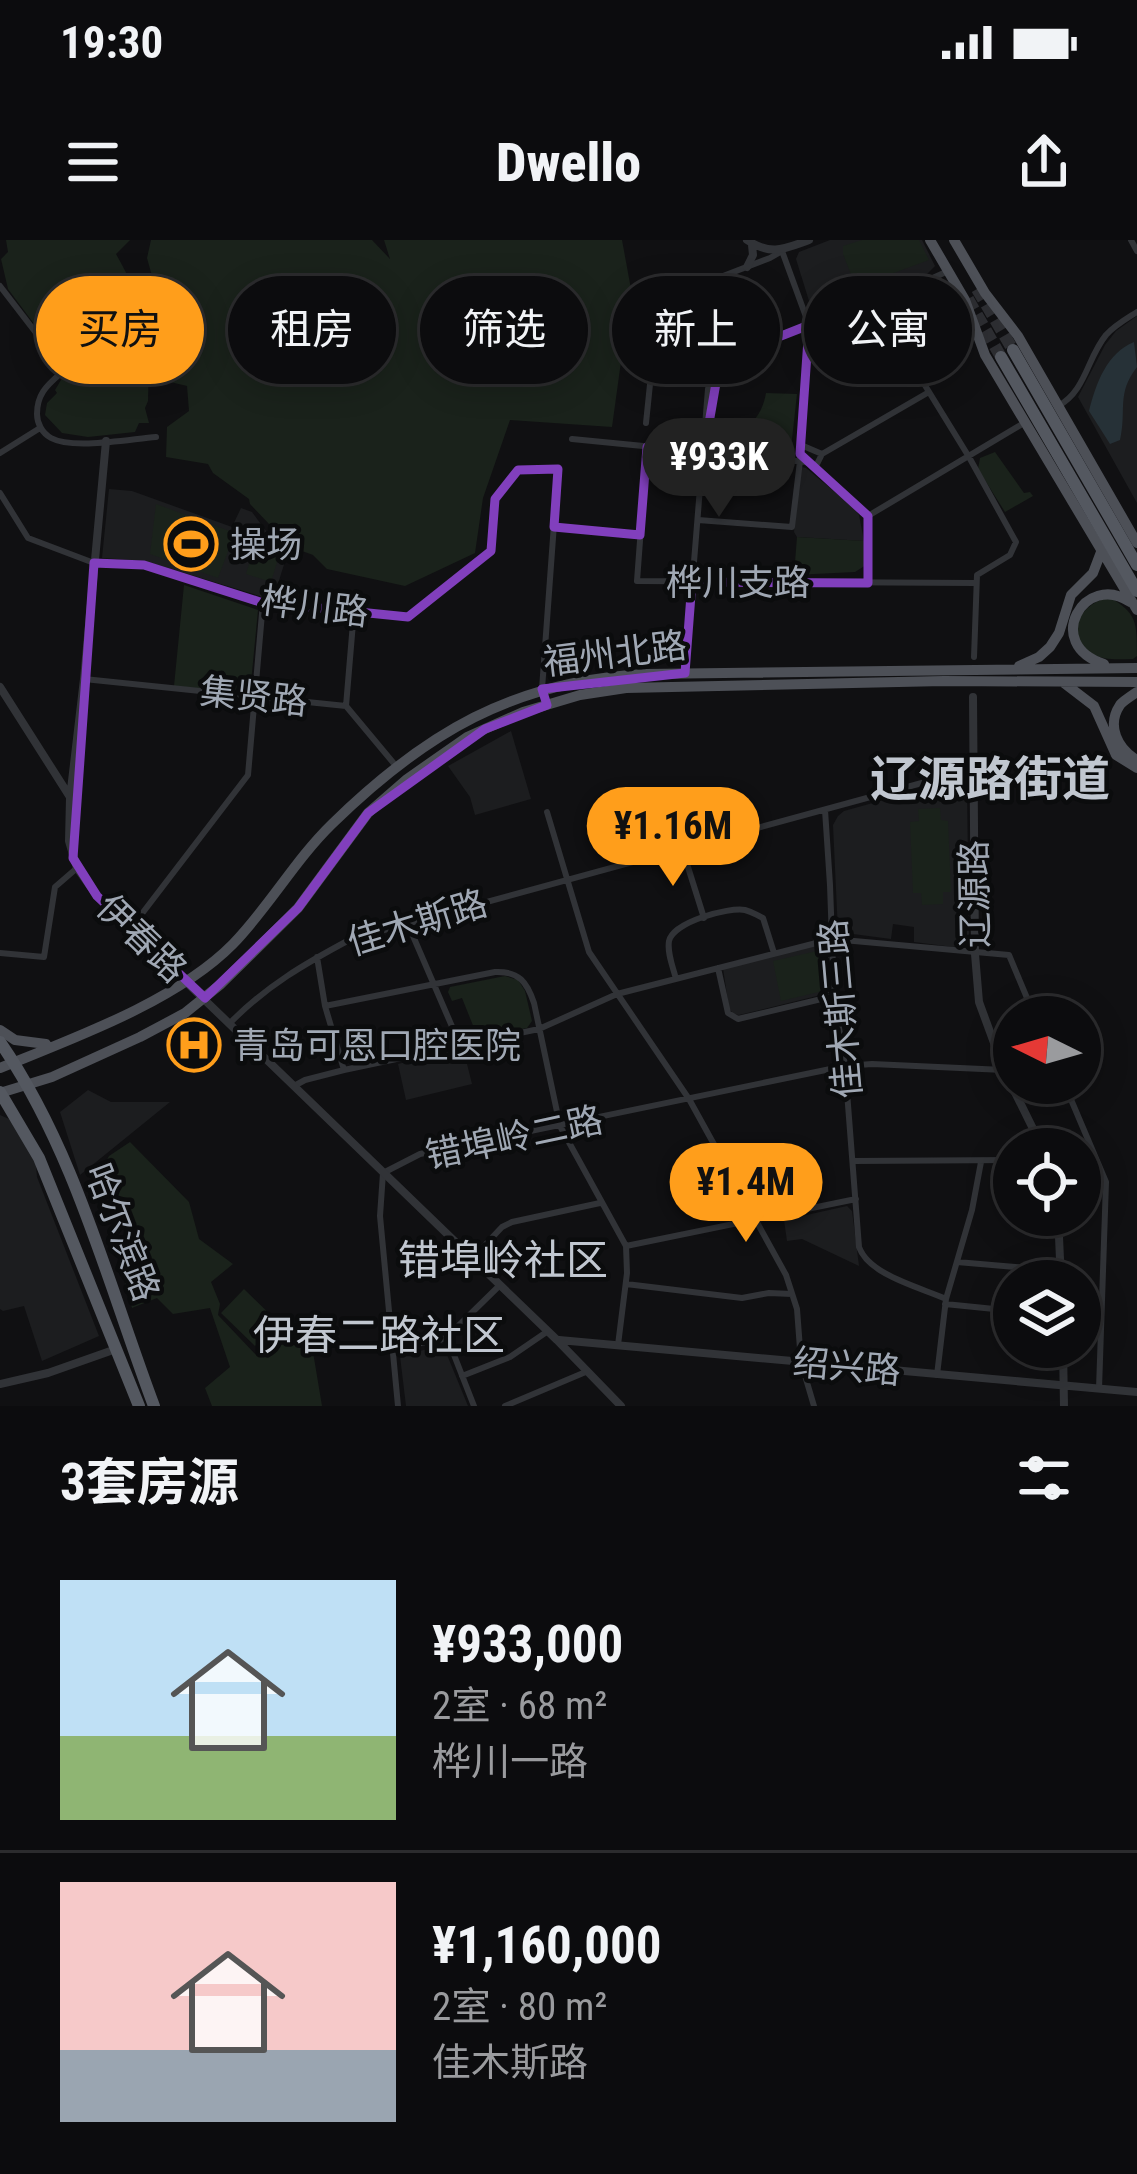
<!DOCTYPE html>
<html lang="zh">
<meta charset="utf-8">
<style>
body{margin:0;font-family:"Roboto Condensed","Noto Sans SC",sans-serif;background:#1a1a1c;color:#f1f3f6;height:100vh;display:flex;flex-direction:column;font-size:45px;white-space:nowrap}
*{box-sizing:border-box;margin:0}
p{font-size:39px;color:#9a9b9e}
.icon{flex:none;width:66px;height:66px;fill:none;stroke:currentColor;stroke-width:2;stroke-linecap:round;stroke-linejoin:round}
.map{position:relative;height:1166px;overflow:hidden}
.panel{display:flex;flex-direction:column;background:#0c0c0e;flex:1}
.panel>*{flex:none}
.banner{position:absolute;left:36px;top:36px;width:1065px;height:108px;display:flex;gap:24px}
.needle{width:78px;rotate:275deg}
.buttons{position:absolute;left:993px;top:756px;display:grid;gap:24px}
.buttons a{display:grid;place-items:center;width:108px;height:108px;border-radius:50%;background:#0c0c0e;box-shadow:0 6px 30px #0003,0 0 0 3px #2c2c2e;font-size:60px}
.price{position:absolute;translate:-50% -102px;padding:0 27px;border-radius:42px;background:#ff9e1b;color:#111;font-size:39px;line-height:78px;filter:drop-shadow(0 3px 6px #0008)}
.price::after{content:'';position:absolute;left:50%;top:72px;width:36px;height:27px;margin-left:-18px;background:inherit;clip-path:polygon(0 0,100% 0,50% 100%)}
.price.current{background:#222;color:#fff}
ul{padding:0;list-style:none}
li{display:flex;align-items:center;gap:36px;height:300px;padding:0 60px}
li+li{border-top:3px solid #2c2c2e}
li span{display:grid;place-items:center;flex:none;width:336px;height:240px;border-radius:0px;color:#555}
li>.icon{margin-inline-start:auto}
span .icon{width:144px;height:144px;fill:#fffc;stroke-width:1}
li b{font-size:51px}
h2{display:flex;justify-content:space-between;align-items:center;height:144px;padding:0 60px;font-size:51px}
.chip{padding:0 42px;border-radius:54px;background:#0c0c0e;box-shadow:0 6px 30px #0003,0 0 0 3px #2c2c2e;font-size:42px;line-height:108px}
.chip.current{background:#ff9e1b;color:#111}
.status{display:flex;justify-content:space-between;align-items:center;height:84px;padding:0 60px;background:#0c0c0e;direction:ltr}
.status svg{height:33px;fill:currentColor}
header{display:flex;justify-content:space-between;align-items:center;height:156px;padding:0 60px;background:#0c0c0e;font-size:54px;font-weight:800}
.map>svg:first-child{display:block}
</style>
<div class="status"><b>19:30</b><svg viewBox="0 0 49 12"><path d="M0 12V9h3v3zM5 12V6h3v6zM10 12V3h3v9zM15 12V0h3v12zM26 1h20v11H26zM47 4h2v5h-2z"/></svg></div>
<header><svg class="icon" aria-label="menu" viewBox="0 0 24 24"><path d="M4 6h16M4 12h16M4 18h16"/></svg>Dwello<svg class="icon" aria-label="share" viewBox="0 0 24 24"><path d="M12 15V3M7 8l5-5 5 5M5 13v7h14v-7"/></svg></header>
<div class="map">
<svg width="1137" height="1166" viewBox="0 0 1137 1166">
<rect width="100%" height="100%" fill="#101012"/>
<path fill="#1c1d1f" d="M 830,0 L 922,0 L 935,26 L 924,37 L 814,77 L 796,19 L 799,12 Z
M 1137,76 L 1137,263 L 1078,157 L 1105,105 L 1116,91 Z
M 801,227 L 806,228 L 853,267 L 859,275 L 864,301 L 797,297 L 794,292 Z
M 109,249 L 132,251 L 232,287 L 241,268 L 252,272 L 286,318 L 273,360 L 145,321 L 102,318 Z
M 511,491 L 531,559 L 475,575 L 470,557 L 448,526 Z
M 952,541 L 961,543 L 967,549 L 969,697 L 964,704 L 953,707 L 914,702 L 914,687 L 893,684 L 891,699 L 838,692 L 833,585 L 838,576 L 844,571 Z
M 813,706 L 821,707 L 829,717 L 829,753 L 739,775 L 733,774 L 729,768 L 723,728 Z
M 196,786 L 208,789 L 222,802 L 210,815 L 202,807 L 197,807 L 176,818 L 167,802 Z
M 463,808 L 472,844 L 406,860 L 398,824 Z
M 88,850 L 111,862 L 170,862 L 80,935 L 60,872 Z
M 0,875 L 9,879 L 35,913 L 37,937 L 99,1096 L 42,1121 L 24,1066 L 3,1071 L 0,1069 Z
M 847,966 L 852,971 L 859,1026 L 802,999 L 787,1001 L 784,980 Z
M 443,1105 L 468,1166 L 406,1166 L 400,1116 Z"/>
<path fill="#1a221b" d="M 6,0 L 130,0 L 116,14 C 149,73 150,94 148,161 L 145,168 L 149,183 L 139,183 L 135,192 L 88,197 L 62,193 L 45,175 L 47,163 L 57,153 L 55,150 L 64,135 L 64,124 L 8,49 L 1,19 L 8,12 Z
M 151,0 L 372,0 L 390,19 L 384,0 L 622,0 L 631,49 L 612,187 L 510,180 L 483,258 L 475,313 L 405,346 L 327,329 L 313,315 L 291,307 L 250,264 L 249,259 L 213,233 L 208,224 L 166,217 L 167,187 L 189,171 L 187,146 L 158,139 L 174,115 L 147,18 Z
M 862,0 L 919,0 L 929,20 L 856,47 L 843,14 L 843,6 Z
M 766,153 L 797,154 L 791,208 L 778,212 L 739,208 L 740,189 C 756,184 763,169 766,153 Z
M 995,212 L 1024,253 L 1030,252 L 1033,256 L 1005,272 L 978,229 L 980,218 Z
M 156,264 L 235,293 L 218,338 L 150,314 Z
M 259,292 L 279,316 L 271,342 L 246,334 Z
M 797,297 L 864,301 L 866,325 L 855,332 L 794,335 Z
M 184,345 L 258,370 L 250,453 L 174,446 Z
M 1109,357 C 1137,373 1137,382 1137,416 L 1133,419 C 1120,419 1104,421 1093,414 C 1061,396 1079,365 1109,357 Z
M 940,568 L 941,580 L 948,581 L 951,652 L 943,652 L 943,664 L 922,665 L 921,653 L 913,653 L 910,582 L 919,581 L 918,569 Z
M 817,711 L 827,750 L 781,761 L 773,721 Z
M 505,736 L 518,740 L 525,751 L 532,781 L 527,788 L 472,799 L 467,792 L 474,788 L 462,758 L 452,761 L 448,752 L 450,747 Z
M 130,902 L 189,962 L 199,999 L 233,1024 L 211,1042 L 220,1064 L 218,1075 L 257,1116 L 286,1102 L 313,1112 L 322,1166 L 212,1166 L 205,1148 L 230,1127 L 210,1068 L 173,1074 L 157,1058 L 132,1068 L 121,1028 L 141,1018 L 146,1001 L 118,961 L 101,950 L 98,935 L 109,916 Z
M 244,1049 L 278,1082 L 255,1106 L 221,1073 Z"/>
<path fill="#263137" d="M 1134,102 L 1137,127 C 1116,154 1127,170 1120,200 L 1110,204 L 1089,171 C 1096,143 1107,113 1134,102 Z"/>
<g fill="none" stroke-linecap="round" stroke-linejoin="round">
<path stroke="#2d2e32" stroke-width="12" stroke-dasharray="12 6" stroke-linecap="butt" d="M 977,49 L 1013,110
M 968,59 L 1001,117"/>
<path stroke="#313337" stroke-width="6" d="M 1131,0 L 1137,11
M 0,46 L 60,124 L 60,134 C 46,146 37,155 37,174 C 37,183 42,193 51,198 C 73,210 130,199 156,197
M 875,64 L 969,217 L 1016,302 L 1010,315 L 977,335 L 974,417
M 1058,166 C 1086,151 1087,118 1106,95 C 1115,85 1126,79 1137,72
M 646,183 L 659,57 L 705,43
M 572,199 L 806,222 L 812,225 L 868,276 L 868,343
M 801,205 L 822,214
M 647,207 L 637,341 L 975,343
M 0,213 L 40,188
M 815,228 L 822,214 L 929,152
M 0,253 L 28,298 L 94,323 L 144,325 L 260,362 L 408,377 L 491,311 L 495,259 L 518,230 L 558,229 L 542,449 L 547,465
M 868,276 L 1024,183
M 698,280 L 792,287 L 800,221 L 809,85 L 782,11 L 770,18 L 705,43 L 729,113
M 554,287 L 640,295
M 685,433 L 708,149 L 714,127 L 729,113 L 875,64 L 946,32
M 84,439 L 346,466 L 396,526
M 346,466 L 354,371
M 825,570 L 830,645 L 834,756 L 845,826 L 859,1007 C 869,1035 919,1047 946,1059
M 547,572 L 589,712 L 689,859 L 786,1035 L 797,1069 L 801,1122 L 814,1166
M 682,608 L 704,678
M 407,682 L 460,805
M 131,688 L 248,535 L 263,362
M 0,713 L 44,717 L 55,647 L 77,628
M 317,717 L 325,766 L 344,830
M 718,728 L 728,773 L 738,779 L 834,756
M 676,739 C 673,727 667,713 669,701 C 673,682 728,667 745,670 C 753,672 756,675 763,678 L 774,713
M 325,766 L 495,732 C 519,731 527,742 534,763 L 560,886 L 626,1006 L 627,1033 L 618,1105
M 230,783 C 266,746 306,723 351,699 L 973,529
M 1064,843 L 1106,942 L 1099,1149
M 294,846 L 305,840 L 344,830 L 539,789 L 617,754 L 832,699 L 1009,715 L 1035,777
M 853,921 L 1014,920
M 626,1006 L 856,959
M 471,1020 L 502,987 L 512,982 L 600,963
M 957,1022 L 1061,1031
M 626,1044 L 742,1058 L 769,1053 L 792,1054
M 945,1064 L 1014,1071
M 447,1097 L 474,1166
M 392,1111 L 397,1107 L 440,1100 L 447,1097 L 499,1046
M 937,1135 L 946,1059 L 972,970 L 981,922
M 462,1136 L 510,1117 L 548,1091
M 398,1166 L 380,976 L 383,933 L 420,914 L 845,826 L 872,824 L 1004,830
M 505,1166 L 588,1131"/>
<path stroke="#313337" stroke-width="8" d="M 747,0 C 771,16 784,9 809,0
M 747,27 L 753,15 L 752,5
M 106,201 L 84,439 L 70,558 L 69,601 L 77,628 L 97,656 L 557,1100 L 621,1166
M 0,447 L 70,557
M 973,457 L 975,714 L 979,762 L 1004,830 L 1043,909
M 1058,975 L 1061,1041
M 559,1100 L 1137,1152
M 1063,1107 L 1064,1166
M 0,1144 L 48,1133 L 116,1109"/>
<path stroke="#4d5057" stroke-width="10" d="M 930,0 L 965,60 L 985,115 L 1137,370
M 954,0 L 985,53 L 1018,96 L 1137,303
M 1104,424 C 1042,404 1085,331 1130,362
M 1019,426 L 1039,417 L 1050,407 L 1059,393 L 1071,355 L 1093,333 L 1101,312
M 1064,443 L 1094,466 L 1116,515 L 1137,528
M 1137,452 C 1134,454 1122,462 1120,465 C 1106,486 1118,509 1137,520
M 0,790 L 15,800 L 46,804
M 0,828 C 74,798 177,761 233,704 C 269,667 295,620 332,584 C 425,493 513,441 645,434 L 1137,428
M 0,853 L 52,837 L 140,797 L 185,773 L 221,744 L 298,668 L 368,573 L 407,539 L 467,497 L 523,472 L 580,455 L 626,448 L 944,441 L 1137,442"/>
<path stroke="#545860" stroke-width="12" d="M 1013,110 L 1137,325
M 1001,117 L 1137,351
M 0,802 C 75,911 108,1044 154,1166
M 0,852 L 39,918 L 139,1166"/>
</g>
<path fill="none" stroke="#813fbd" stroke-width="9" stroke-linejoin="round" d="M 809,85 L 800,214 L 868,276 L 868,343 L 692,342 L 685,433 L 542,449 L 547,465 L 485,489 L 368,573 L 298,668 L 205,758 L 97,656 L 73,618 L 94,323 L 144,325 L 260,362 L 408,377 L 491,311 L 495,259 L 518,230 L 558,229 L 554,287 L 640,295 L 647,207 L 704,212 L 720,120 Z"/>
<defs>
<g id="stadium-ring" transform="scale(2.7)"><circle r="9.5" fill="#0b0c0d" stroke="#ff9e1b" stroke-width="1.5"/><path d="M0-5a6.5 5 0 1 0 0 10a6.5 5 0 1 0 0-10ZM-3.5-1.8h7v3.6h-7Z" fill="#ff9e1b"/></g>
<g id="hospital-ring" transform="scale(2.7)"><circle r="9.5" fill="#0b0c0d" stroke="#ff9e1b" stroke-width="1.5"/><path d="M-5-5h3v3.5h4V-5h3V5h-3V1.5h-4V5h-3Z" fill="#ff9e1b"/></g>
</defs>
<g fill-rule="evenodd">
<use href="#stadium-ring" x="191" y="304"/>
<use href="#hospital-ring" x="194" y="805"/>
</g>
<g text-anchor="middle" stroke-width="9" stroke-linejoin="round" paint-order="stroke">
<g font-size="36" fill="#a0a8b4" stroke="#0b0c0d" text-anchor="start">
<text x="230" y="317">操场</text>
<text x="233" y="818">青岛可恩口腔医院</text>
</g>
<g font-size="36" fill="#a0a8b4" stroke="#0b0c0d">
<text x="738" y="355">桦川支路</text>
<text transform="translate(315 366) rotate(7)" y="13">桦川路</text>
<text transform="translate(615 413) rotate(-7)" y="13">福州北路</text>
<text transform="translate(254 456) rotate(6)" y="13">集贤路</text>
<text transform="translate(974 654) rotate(-91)" y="13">辽源路</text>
<text transform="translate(417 682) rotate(-17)" y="13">佳木斯路</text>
<text transform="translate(142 698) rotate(44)" y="13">伊春路</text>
<text transform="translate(840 769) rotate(-95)" y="13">佳木斯三路</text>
<text transform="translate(514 897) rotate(-12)" y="13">错埠岭二路</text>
<text transform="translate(123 992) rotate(69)" y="13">哈尔滨路</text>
<text transform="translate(847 1126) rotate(5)" y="13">绍兴路</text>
</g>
<g font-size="42" fill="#c1c7d0" stroke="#0b0c0d">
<text x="503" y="1035">错埠岭社区</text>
<text x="379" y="1110">伊春二路社区</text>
</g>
<g font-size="48" font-weight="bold" fill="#c1c7d0" stroke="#0b0c0d">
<text x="990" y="556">辽源路街道</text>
</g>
</g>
</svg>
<div class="buttons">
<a><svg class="needle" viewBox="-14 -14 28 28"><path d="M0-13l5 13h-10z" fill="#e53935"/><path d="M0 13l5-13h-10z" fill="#9a9b9e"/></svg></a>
<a><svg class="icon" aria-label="locate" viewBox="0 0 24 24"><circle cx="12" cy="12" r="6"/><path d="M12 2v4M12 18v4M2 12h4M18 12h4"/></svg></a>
<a><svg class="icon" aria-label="layers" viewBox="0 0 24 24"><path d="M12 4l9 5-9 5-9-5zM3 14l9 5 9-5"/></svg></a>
</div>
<b class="price current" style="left:719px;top:280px">¥933K</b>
<b class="price" style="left:673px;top:649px">¥1.16M</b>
<b class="price" style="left:746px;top:1005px">¥1.4M</b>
<div class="banner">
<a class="chip current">买房</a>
<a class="chip">租房</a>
<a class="chip">筛选</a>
<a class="chip">新上</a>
<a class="chip">公寓</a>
</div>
</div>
<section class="panel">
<h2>3套房源<svg class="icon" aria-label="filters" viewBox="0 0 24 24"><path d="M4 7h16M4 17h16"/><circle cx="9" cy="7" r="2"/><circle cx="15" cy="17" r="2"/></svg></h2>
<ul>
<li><span style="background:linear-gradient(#bfe0f5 65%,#8fb573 0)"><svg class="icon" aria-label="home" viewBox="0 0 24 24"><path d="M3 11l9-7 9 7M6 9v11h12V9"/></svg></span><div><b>¥933,000</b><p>2室 · 68 m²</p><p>桦川一路</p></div></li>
<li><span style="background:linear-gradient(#f6c9c9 70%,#9aa5b1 0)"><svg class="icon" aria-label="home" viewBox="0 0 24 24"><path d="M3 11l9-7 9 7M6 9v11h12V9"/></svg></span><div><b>¥1,160,000</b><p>2室 · 80 m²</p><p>佳木斯路</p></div></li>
</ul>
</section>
